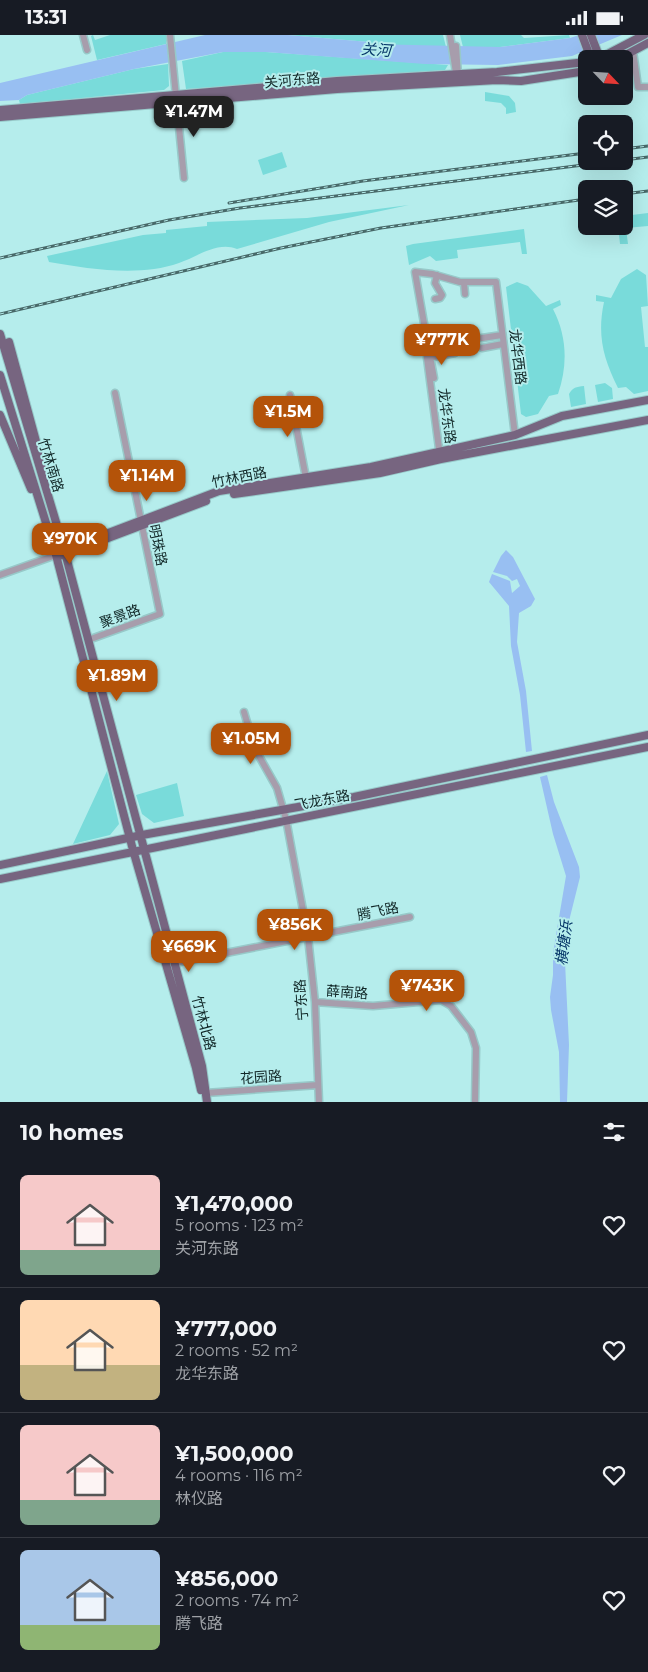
<!DOCTYPE html>
<meta charset="utf-8">
<style>
body{margin:0;font-family:Montserrat,"Noto Sans SC",sans-serif;background:#20242c;color:#f1f3f6;height:100vh;display:flex;flex-direction:column;font-size:19px;white-space:nowrap}
*{box-sizing:border-box;margin:0}
p{font-size:16px;color:#9ea1a6}
.icon{flex:none;width:28px;height:28px;fill:none;stroke:currentColor;stroke-width:2;stroke-linecap:round;stroke-linejoin:round}
.map{position:relative;height:1067px;overflow:hidden}
.sheet{display:flex;flex-direction:column;background:#171b24;flex:1}
.sheet>*{flex:none}
.needle{width:32px;rotate:115deg}
.controls{position:absolute;left:578px;top:15px;display:grid;gap:10px}
.controls a{display:grid;place-items:center;width:55px;height:55px;border-radius:8px;background:#171b24;box-shadow:0 5px 20px #0002;font-size:25px}
.price{position:absolute;translate:-50% -42px;padding:0 11px;border-radius:10px;background:#b45309;color:#fff;font-size:16px;line-height:32px;filter:drop-shadow(0 1px 2px #0008)}
.price::after{content:'';position:absolute;left:50%;top:30px;width:15px;height:11px;margin-left:-8px;background:inherit;clip-path:polygon(0 0,100% 0,50% 100%)}
.price.active{background:#222;color:#fff}
ul{padding:0;list-style:none}
li{display:flex;align-items:center;gap:15px;height:125px;padding:0 20px}
li+li{border-top:1px solid #363941}
li span{display:grid;place-items:center;flex:none;width:140px;height:100px;border-radius:8px;color:#555}
li>.icon{margin-inline-start:auto}
span .icon{width:60px;height:60px;fill:#fffc;stroke-width:1}
li b{font-size:21px}
h2{display:flex;justify-content:space-between;align-items:center;height:60px;padding:0 20px;font-size:21px}
.status{display:flex;justify-content:space-between;align-items:center;height:35px;padding:0 25px;background:#171b24;direction:ltr}
.status svg{height:14px;fill:currentColor}
.map>svg:first-child{display:block}
</style>
<div class="status"><b>13:31</b><svg viewBox="0 0 49 12"><path d="M0 12V9h3v3zM5 12V6h3v6zM10 12V3h3v9zM15 12V0h3v12zM26 1h20v11H26zM47 4h2v5h-2z"/></svg></div>
<div class="map">
<svg width="648" height="1067" viewBox="0 0 648 1067">
<rect width="100%" height="100%" fill="#b5edec"/>
<path fill="#79dbda" d="M 93,0 L 95,5 L 110,0 L 166,0 L 166,9 L 97,25 L 91,1 Z
M 288,0 L 443,0 L 446,12 L 369,9 L 369,7 Z
M 460,0 L 521,0 L 524,3 L 569,0 L 570,3 L 500,12 L 463,12 Z
M 223,17 L 266,17 L 448,30 L 445,35 L 186,54 L 182,26 Z
M 168,29 L 169,51 L 164,55 L 20,69 L 19,65 L 27,60 L 134,34 Z
M 485,57 L 509,61 L 515,68 L 516,77 L 506,79 L 506,73 L 501,68 L 485,66 Z
M 282,117 L 287,132 L 263,140 L 258,125 Z
M 409,170 L 329,187 L 237,214 C 217,206 197,222 179,228 C 140,242 89,234 49,227 L 47,221 L 143,200 L 166,198 L 166,195 L 207,191 L 207,187 L 307,183 Z
M 648,178 L 648,191 L 626,193 L 628,209 L 620,209 L 618,191 L 624,191 L 624,181 Z
M 524,194 L 527,219 L 522,219 L 520,207 L 457,215 L 458,223 L 436,226 L 430,221 L 409,230 L 406,211 L 413,209 Z
M 637,234 L 646,240 L 648,271 L 641,272 L 645,312 L 648,312 L 648,356 L 634,359 L 626,352 L 618,353 C 603,323 597,300 604,267 L 596,266 L 596,260 L 611,263 L 621,244 Z
M 517,247 L 528,251 L 546,271 L 560,265 L 561,270 L 553,274 C 567,301 568,330 558,359 L 549,361 L 538,379 L 526,382 L 521,379 L 506,252 Z
M 605,348 L 612,353 L 613,364 L 598,367 L 595,350 Z
M 584,351 L 586,369 L 571,372 L 569,359 C 573,352 576,352 584,351 Z
M 107,736 L 119,789 L 110,800 L 73,809 Z
M 177,748 L 184,781 L 154,788 L 142,779 L 136,760 Z"/>
<path fill="#98bff2" d="M 205,0 L 288,0 L 369,7 L 370,9 L 500,12 L 570,3 L 579,0 L 622,0 L 572,21 L 498,30 L 425,29 L 266,17 L 223,17 L 134,34 L 27,60 L 19,65 L 0,66 L 0,48 Z
M 506,515 L 513,522 L 535,564 L 531,571 L 519,578 L 517,607 L 526,656 L 532,716 L 526,717 L 520,660 L 511,611 L 509,571 L 489,547 L 492,539 L 510,546 L 512,558 L 520,551 L 517,544 L 512,546 L 507,541 L 493,537 L 501,521 Z
M 547,740 L 554,767 L 579,832 L 580,842 L 564,906 L 569,1010 L 567,1067 L 560,1067 L 559,1017 L 551,975 L 550,962 L 553,940 L 553,918 L 566,841 L 553,799 L 540,742 Z"/>
<g fill="none" stroke-linecap="round" stroke-linejoin="round">
<path stroke="#94c5c5" stroke-width="6" stroke-dasharray="6 3" stroke-linecap="butt" d="M 452,308 L 465,306"/>
<g stroke="#97c9c9" stroke-width="9">
<path id="minor" d="M 83,0 L 87,15
M 170,0 L 184,143
M 450,0 L 457,44
M 456,11 L 458,41
M 633,16 L 638,52 L 648,52
M 464,248 L 465,259
M 435,264 L 440,263 L 442,260 L 435,248 L 437,240
M 482,303 L 502,300
M 465,306 L 470,305
M 482,313 L 503,309
M 466,316 L 473,315
M 428,323 L 455,318
M 434,343 L 428,311 L 452,308
M 290,360 L 306,443
M 440,421 L 427,323 L 428,311 L 415,237 L 432,239 L 460,247 L 496,247 L 515,400
M 0,540 L 56,520
M 88,605 L 160,579 L 115,358
M 244,677 L 255,714 L 277,753 L 286,784 L 308,902 L 315,967 L 319,1067
M 175,928 L 410,882
M 315,967 L 373,971 L 441,965 L 451,971 L 471,997 L 476,1013 L 475,1067
M 206,1058 L 318,1050"/>
</g>
<g stroke="#97c9c9" stroke-width="10">
<path id="major" d="M 582,0 L 591,24
M 591,0 L 600,24
M 598,24 L 644,0
M 618,24 L 648,8
M 0,75 L 337,46 L 497,37 L 586,27
M 0,82 L 337,54 L 497,45 L 521,46 L 586,36
M 0,299 L 64,514 L 202,1031 L 207,1067
M 9,307 L 46,443
M 0,340 L 56,520 L 133,815 L 196,1033 L 201,1055
M 0,380 L 31,454
M 234,459 L 380,438 L 441,424 L 648,385
M 60,495 L 68,503 L 83,505
M 61,516 L 219,456 L 371,432 L 515,400 L 562,381 L 648,365
M 63,520 L 206,466
M 0,830 L 142,800 L 354,762 L 648,700
M 0,844 L 648,712"/>
</g>
<use href="#minor" stroke="#a79dac" stroke-width="6"/>
<use href="#major" stroke="#776580" stroke-width="8"/>
<g stroke="#486969" stroke-width="3">
<path id="rail" d="M 624,114 L 648,111
M 624,125 L 648,122
M 624,159 L 648,156
M 229,168 L 363,146 L 586,118
M 0,223 L 169,185 L 240,173 L 615,126
M 0,279 L 281,213 L 381,193 L 586,164"/>
</g>
<use href="#rail" stroke="#b5edec" stroke-width="1" stroke-dasharray="4" stroke-linecap="butt"/>
</g>
<g text-anchor="middle" stroke-width="4" stroke-linejoin="round" paint-order="stroke">
<g font-size="14" fill="#112727" stroke="#b5edec">
<text transform="translate(292 45) rotate(-5)" y="5">关河东路</text>
<text transform="translate(518 322) rotate(83)" y="5">龙华西路</text>
<text transform="translate(447 381) rotate(82)" y="5">龙华东路</text>
<text transform="translate(51 430) rotate(73)" y="5">竹林南路</text>
<text transform="translate(239 442) rotate(-11)" y="5">竹林西路</text>
<text transform="translate(158 510) rotate(78)" y="5">明珠路</text>
<text transform="translate(120 581) rotate(-20)" y="5">聚景路</text>
<text transform="translate(322 765) rotate(-11)" y="5">飞龙东路</text>
<text transform="translate(378 876) rotate(-11)" y="5">腾飞路</text>
<text transform="translate(347 957) rotate(4)" y="5">薛南路</text>
<text transform="translate(301 965) rotate(-94)" y="5">宁东路</text>
<text transform="translate(204 988) rotate(75)" y="5">竹林北路</text>
<text transform="translate(261 1042) rotate(-4)" y="5">花园路</text>
</g>
<g font-size="15" font-style="italic" fill="#043467" stroke="#b5edec">
<text transform="translate(376 15) rotate(4)" y="5">关河</text>
<text transform="translate(564 908) rotate(-83)" y="5">横塘浜</text>
</g>
</g>
</svg>
<div class="controls">
<a><svg class="needle" viewBox="-14 -14 28 28"><path d="M0-13l5 13h-10z" fill="#e53935"/><path d="M0 13l5-13h-10z" fill="#9ea1a6"/></svg></a>
<a><svg class="icon" aria-label="locate" viewBox="0 0 24 24"><circle cx="12" cy="12" r="6"/><path d="M12 2v4M12 18v4M2 12h4M18 12h4"/></svg></a>
<a><svg class="icon" aria-label="layers" viewBox="0 0 24 24"><path d="M12 4l9 5-9 5-9-5zM3 14l9 5 9-5"/></svg></a>
</div>
<b class="price active" style="left:194px;top:103px">¥1.47M</b>
<b class="price" style="left:442px;top:331px">¥777K</b>
<b class="price" style="left:288px;top:403px">¥1.5M</b>
<b class="price" style="left:147px;top:467px">¥1.14M</b>
<b class="price" style="left:70px;top:530px">¥970K</b>
<b class="price" style="left:117px;top:667px">¥1.89M</b>
<b class="price" style="left:251px;top:730px">¥1.05M</b>
<b class="price" style="left:295px;top:916px">¥856K</b>
<b class="price" style="left:189px;top:938px">¥669K</b>
<b class="price" style="left:427px;top:977px">¥743K</b>
</div>
<section class="sheet">
<h2>10 homes<svg class="icon" aria-label="filters" viewBox="0 0 24 24"><path d="M4 7h16M4 17h16"/><circle cx="9" cy="7" r="2"/><circle cx="15" cy="17" r="2"/></svg></h2>
<ul>
<li><span style="background:linear-gradient(#f6c9c9 75%,#7fa58c 0)"><svg class="icon" aria-label="home" viewBox="0 0 24 24"><path d="M3 11l9-7 9 7M6 9v11h12V9"/></svg></span><div><b>¥1,470,000</b><p>5 rooms · 123 m²</p><p>关河东路</p></div><svg class="icon" aria-label="heart" viewBox="0 0 24 24"><path d="M12 20l-8-8c-3-5 5-10 8-4 3-6 11-1 8 4z"/></svg></li>
<li><span style="background:linear-gradient(#ffd9b3 65%,#c2b280 0)"><svg class="icon" aria-label="home" viewBox="0 0 24 24"><path d="M3 11l9-7 9 7M6 9v11h12V9"/></svg></span><div><b>¥777,000</b><p>2 rooms · 52 m²</p><p>龙华东路</p></div><svg class="icon" aria-label="heart" viewBox="0 0 24 24"><path d="M12 20l-8-8c-3-5 5-10 8-4 3-6 11-1 8 4z"/></svg></li>
<li><span style="background:linear-gradient(#f6c9c9 75%,#7fa58c 0)"><svg class="icon" aria-label="home" viewBox="0 0 24 24"><path d="M3 11l9-7 9 7M6 9v11h12V9"/></svg></span><div><b>¥1,500,000</b><p>4 rooms · 116 m²</p><p>林仪路</p></div><svg class="icon" aria-label="heart" viewBox="0 0 24 24"><path d="M12 20l-8-8c-3-5 5-10 8-4 3-6 11-1 8 4z"/></svg></li>
<li><span style="background:linear-gradient(#a9c7e8 75%,#8fb573 0)"><svg class="icon" aria-label="home" viewBox="0 0 24 24"><path d="M3 11l9-7 9 7M6 9v11h12V9"/></svg></span><div><b>¥856,000</b><p>2 rooms · 74 m²</p><p>腾飞路</p></div><svg class="icon" aria-label="heart" viewBox="0 0 24 24"><path d="M12 20l-8-8c-3-5 5-10 8-4 3-6 11-1 8 4z"/></svg></li>
</ul>
</section>
